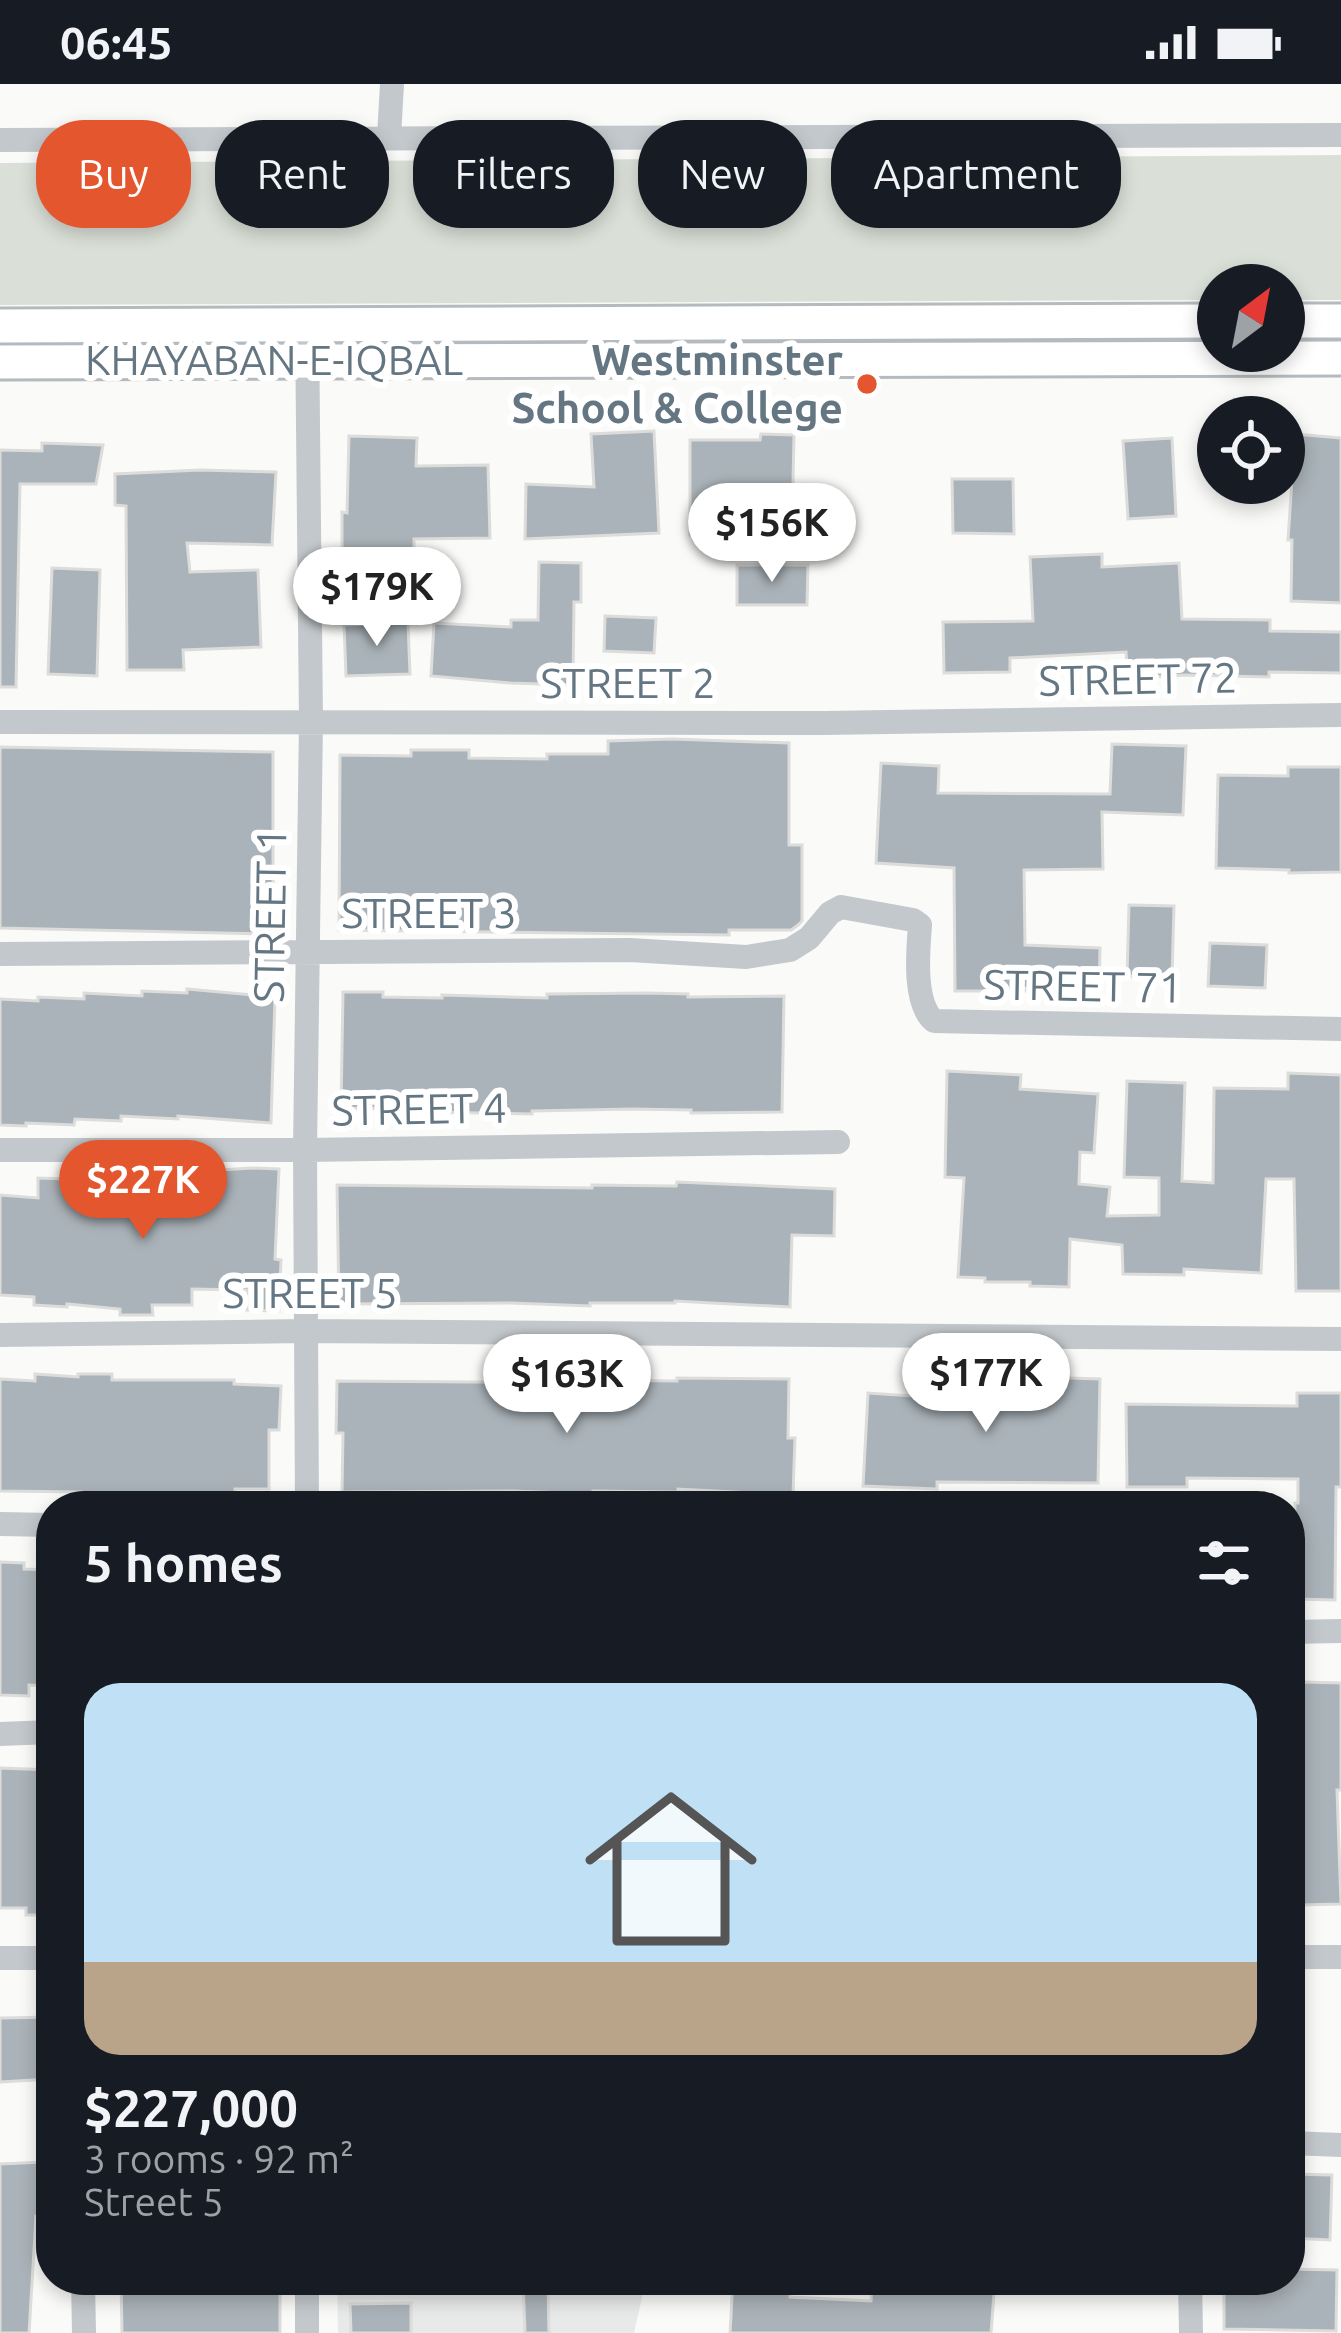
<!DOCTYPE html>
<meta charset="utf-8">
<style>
body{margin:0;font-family:Ubuntu,sans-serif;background:#242831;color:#f1f3f6;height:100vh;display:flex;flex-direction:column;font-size:45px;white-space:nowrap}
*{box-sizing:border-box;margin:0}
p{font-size:39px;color:#9ea1a6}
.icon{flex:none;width:66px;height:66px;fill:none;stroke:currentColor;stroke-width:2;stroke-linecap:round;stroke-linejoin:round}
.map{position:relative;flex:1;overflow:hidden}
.drawer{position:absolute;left:36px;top:1407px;width:1269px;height:804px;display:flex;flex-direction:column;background:#171b24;border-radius:48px;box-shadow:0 6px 18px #0003}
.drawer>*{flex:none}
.banner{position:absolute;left:36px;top:36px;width:1269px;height:108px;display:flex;gap:24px}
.needle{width:78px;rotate:32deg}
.controls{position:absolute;left:1197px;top:180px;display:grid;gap:24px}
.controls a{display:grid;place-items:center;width:108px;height:108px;border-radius:50%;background:#171b24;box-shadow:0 6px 18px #0003;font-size:60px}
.price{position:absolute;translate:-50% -102px;padding:0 27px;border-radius:42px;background:#fff;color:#222;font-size:39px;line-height:78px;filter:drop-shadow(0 3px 6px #0008)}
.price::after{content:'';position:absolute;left:50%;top:72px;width:36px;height:27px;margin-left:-18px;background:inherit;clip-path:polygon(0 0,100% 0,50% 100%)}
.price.selected{background:#e4572e;color:#fff}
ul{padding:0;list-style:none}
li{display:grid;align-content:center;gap:24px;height:636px;padding:0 48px}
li+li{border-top:3px solid #363941}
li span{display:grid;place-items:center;height:372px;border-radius:36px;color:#555}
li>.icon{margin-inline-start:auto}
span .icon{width:216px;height:216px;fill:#fffc;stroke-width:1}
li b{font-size:51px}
h2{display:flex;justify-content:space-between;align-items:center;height:144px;padding:0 48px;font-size:51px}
.tag{padding:0 42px;border-radius:48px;background:#171b24;box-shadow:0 6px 18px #0003;font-size:42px;line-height:108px}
.tag.selected{background:#e4572e;color:#fff}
.status{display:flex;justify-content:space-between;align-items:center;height:84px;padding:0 60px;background:#171b24;direction:ltr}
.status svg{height:33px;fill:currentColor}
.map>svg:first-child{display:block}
</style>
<div class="status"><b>06:45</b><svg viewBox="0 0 49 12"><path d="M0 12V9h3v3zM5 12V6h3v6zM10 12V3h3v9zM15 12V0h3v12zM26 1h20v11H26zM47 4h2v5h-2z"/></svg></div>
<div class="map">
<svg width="1341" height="2249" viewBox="0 0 1341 2249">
<rect width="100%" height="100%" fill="#fafaf8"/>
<path fill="#e8e9e9" d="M 337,2196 L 646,2196 L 634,2249 L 338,2249 Z"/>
<path fill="#dadfd7" d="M 1341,71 L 1341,216 L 1284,216 L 1284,201 L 1218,201 L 1218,216 L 0,221 L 0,79 Z"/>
<path fill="#aab3b9" stroke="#dcdcda" stroke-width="3" d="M 654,347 L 659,449 L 525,455 L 526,400 L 594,403 L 591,350 Z
M 761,350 L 794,351 L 792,447 L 740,446 L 740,451 L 690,451 L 690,356 L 760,356 Z
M 1295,350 L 1341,354 L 1341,519 L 1291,517 L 1292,456 L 1288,456 Z
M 349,352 L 417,354 L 416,382 L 488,381 L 490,454 L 414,455 L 414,471 L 342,470 L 342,428 L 347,429 Z
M 1172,354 L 1176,432 L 1128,435 L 1123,357 Z
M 42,359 L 103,361 L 96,400 L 20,400 L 16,603 L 0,603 L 0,366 L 42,367 Z
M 200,386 L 276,388 L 272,461 L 187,459 L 190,488 L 258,486 L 261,563 L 183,566 L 184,586 L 127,586 L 126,422 L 115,421 L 115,390 Z
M 952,395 L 1013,395 L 1014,450 L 953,449 Z
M 1102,470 L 1102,483 L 1179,479 L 1182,535 L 1270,536 L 1270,547 L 1341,548 L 1341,589 L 1269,588 L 1269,593 L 1184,591 L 1128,595 L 1126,568 L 1010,574 L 1010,588 L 944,589 L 943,538 L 1033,537 L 1030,473 Z
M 539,478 L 581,479 L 581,518 L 574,518 L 573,601 L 510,599 L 431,592 L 434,539 L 511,543 L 511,536 L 538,536 Z
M 737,481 L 808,481 L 807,521 L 737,521 Z
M 52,484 L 100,486 L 97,592 L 48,590 Z
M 605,532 L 656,534 L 654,569 L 604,567 Z
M 408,539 L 410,590 L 346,592 L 344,541 Z
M 672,655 L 789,659 L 789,761 L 802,761 L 802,837 L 798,841 L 791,846 L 729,846 L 729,851 L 339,846 L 340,671 L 411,672 L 411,666 L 469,666 L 469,674 L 547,675 L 547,670 L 608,670 L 608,657 Z
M 1112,660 L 1186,662 L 1183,731 L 1102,728 L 1103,785 L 1024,786 L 1025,861 L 1100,864 L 1099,907 L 1025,904 L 1025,907 L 955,907 L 954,784 L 876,779 L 881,679 L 939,682 L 938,709 L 1110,710 Z
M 0,663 L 273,668 L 273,850 L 0,844 Z
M 1288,683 L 1341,683 L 1341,788 L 1289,789 L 1289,786 L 1216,784 L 1218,691 L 1288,692 Z
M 1129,821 L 1174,822 L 1172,894 L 1127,892 Z
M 1210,859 L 1267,861 L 1265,904 L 1208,902 Z
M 187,905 L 275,913 L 271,1039 L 178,1032 L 178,1035 L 121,1032 L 121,1037 L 75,1035 L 74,1041 L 26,1039 L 26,1042 L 0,1041 L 0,915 L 38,917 L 38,913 L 84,915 L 84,909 L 142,912 L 142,907 L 187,909 Z
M 343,908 L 383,908 L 383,913 L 442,914 L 442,911 L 547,914 L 547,910 L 648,909 L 688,910 L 688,913 L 784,912 L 782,1028 L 691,1029 L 691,1026 L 632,1025 L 532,1027 L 532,1030 L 429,1028 L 429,1030 L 389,1030 L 389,1025 L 341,1024 Z
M 947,987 L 1021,991 L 1020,1005 L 1098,1010 L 1094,1069 L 1080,1068 L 1079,1100 L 1110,1103 L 1107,1132 L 1159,1131 L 1159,1094 L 1124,1093 L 1127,997 L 1185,999 L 1182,1097 L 1213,1099 L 1214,1004 L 1288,1005 L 1288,989 L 1341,991 L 1341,1207 L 1296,1207 L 1294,1095 L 1266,1095 L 1261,1189 L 1184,1185 L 1184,1191 L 1123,1190 L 1122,1161 L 1070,1155 L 1069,1203 L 1030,1202 L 1030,1198 L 985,1198 L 985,1194 L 958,1193 L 964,1094 L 945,1093 Z
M 251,1084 L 279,1085 L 275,1175 L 281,1176 L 279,1227 L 247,1226 L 248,1206 L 192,1205 L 192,1221 L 152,1221 L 153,1231 L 120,1231 L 120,1225 L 67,1220 L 67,1223 L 34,1221 L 34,1213 L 0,1211 L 0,1111 L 38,1114 L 38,1094 L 68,1095 L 67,1098 L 153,1099 L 153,1104 L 206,1105 L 206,1087 Z
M 677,1098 L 835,1105 L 834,1152 L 792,1151 L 790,1223 L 675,1217 L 675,1219 L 590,1219 L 590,1222 L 511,1219 L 339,1220 L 337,1101 L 592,1104 L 592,1101 L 676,1102 Z
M 35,1290 L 78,1293 L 78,1290 L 112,1290 L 112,1296 L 234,1296 L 234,1300 L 281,1302 L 279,1346 L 269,1346 L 269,1405 L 235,1405 L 235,1412 L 165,1415 L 165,1411 L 110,1411 L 110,1419 L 83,1420 L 82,1408 L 0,1407 L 0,1295 L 35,1297 Z
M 1039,1293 L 1100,1295 L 1098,1399 L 937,1398 L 937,1405 L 863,1402 L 868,1309 L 959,1315 L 960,1295 L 1039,1298 Z
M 677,1294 L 789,1295 L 788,1354 L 795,1354 L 793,1411 L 678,1405 L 678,1408 L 593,1407 L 593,1410 L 514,1407 L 342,1408 L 343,1349 L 336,1349 L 337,1297 L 593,1299 L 593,1296 L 677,1297 Z
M 1297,1309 L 1341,1309 L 1341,1403 L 1336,1403 L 1335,1516 L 1294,1515 L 1295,1419 L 1298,1419 L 1298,1395 L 1187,1394 L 1187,1403 L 1127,1403 L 1126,1320 L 1297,1322 Z
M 0,1478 L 24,1479 L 24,1485 L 51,1486 L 51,1602 L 29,1601 L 29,1612 L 0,1611 Z
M 1303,1598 L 1341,1599 L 1341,1706 L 1337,1706 L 1341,1820 L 1300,1821 L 1297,1730 L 1300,1730 Z
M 0,1684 L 51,1686 L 51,1831 L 26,1831 L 26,1824 L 0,1824 Z
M 51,1933 L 51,1995 L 0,1998 L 0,1934 Z
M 43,2078 L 46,2131 L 36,2132 L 29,2249 L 0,2249 L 0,2080 Z
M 1290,2090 L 1332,2091 L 1330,2156 L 1290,2154 Z
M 1290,2185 L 1337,2186 L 1336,2247 L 1224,2245 L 1224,2196 L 1290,2196 Z
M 121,2196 L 280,2196 L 280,2249 L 122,2249 Z
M 523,2196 L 548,2196 L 549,2249 L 525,2249 Z
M 733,2196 L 791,2196 L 790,2213 L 871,2217 L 872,2196 L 995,2196 L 991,2249 L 730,2249 Z
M 411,2219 L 411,2249 L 351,2249 L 350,2220 Z"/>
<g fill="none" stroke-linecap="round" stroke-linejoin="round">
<g stroke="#b5babe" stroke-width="39">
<path id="major" d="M 1284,237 L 1341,237
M 0,242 L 1218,237
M 0,278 L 1341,274"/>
</g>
<path stroke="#c3c8cc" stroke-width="24" d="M 389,53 L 392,0
M 0,56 L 1341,51
M 0,638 L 824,639 L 1341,631
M 0,870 L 630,866 L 746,873 L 790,866 L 809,854 L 830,829 L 841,823 L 913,836 L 920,841 C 918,867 913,919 934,937 L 1341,945
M 0,1066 L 305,1066 L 838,1058
M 0,1251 L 305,1247 L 1341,1255
M 307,1422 L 305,1066 L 311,637 L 307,241
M 0,1440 L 51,1441
M 1290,1548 L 1341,1547
M 0,1650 L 51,1648
M 1290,1873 L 1341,1873
M 0,1874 L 51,1874
M 1290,2059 L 1341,2061
M 83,2196 L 84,2249
M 307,2196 L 307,2249
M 1190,2196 L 1191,2249"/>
<use href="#major" stroke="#fff" stroke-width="33"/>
</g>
<circle fill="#e4572e" stroke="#fff" stroke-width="4.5" cx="867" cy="300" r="12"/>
<g text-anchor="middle" stroke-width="12" stroke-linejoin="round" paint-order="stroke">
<g font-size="42" fill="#657683" stroke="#fff">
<text x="274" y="291">KHAYABAN-E-IQBAL</text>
<text transform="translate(1138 595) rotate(-1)" y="15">STREET 72</text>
<text x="628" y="614">STREET 2</text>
<text x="429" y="844">STREET 3</text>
<text transform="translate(270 831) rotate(-89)" y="15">STREET 1</text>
<text transform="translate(1083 902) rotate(1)" y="15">STREET 71</text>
<text transform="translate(419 1025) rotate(-1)" y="15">STREET 4</text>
<text x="310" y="1224">STREET 5</text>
</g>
<g font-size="42" font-weight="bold" fill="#657683" stroke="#fff" text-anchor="end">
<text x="843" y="291">Westminster<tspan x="843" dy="48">School &amp; College</tspan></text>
</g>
</g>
</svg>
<div class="controls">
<a><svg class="needle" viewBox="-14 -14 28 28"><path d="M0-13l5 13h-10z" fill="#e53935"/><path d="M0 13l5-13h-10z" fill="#9ea1a6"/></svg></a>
<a><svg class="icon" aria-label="locate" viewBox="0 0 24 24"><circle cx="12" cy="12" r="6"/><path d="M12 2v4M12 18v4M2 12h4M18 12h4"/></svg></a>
</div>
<b class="price" style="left:772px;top:501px">$156K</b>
<b class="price" style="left:377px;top:565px">$179K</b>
<b class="price selected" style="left:143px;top:1158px">$227K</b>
<b class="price" style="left:986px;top:1351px">$177K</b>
<b class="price" style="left:567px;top:1352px">$163K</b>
<div class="banner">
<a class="tag selected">Buy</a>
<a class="tag">Rent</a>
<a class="tag">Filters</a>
<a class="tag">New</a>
<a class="tag">Apartment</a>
</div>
<section class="drawer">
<h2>5 homes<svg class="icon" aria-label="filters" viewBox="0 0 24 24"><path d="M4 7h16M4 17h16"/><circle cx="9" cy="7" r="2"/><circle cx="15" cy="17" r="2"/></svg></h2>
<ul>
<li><span style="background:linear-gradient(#bfe0f5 75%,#b9a48a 0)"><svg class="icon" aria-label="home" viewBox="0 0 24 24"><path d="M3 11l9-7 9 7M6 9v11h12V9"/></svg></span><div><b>$227,000</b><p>3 rooms · 92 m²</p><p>Street 5</p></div></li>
</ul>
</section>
</div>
